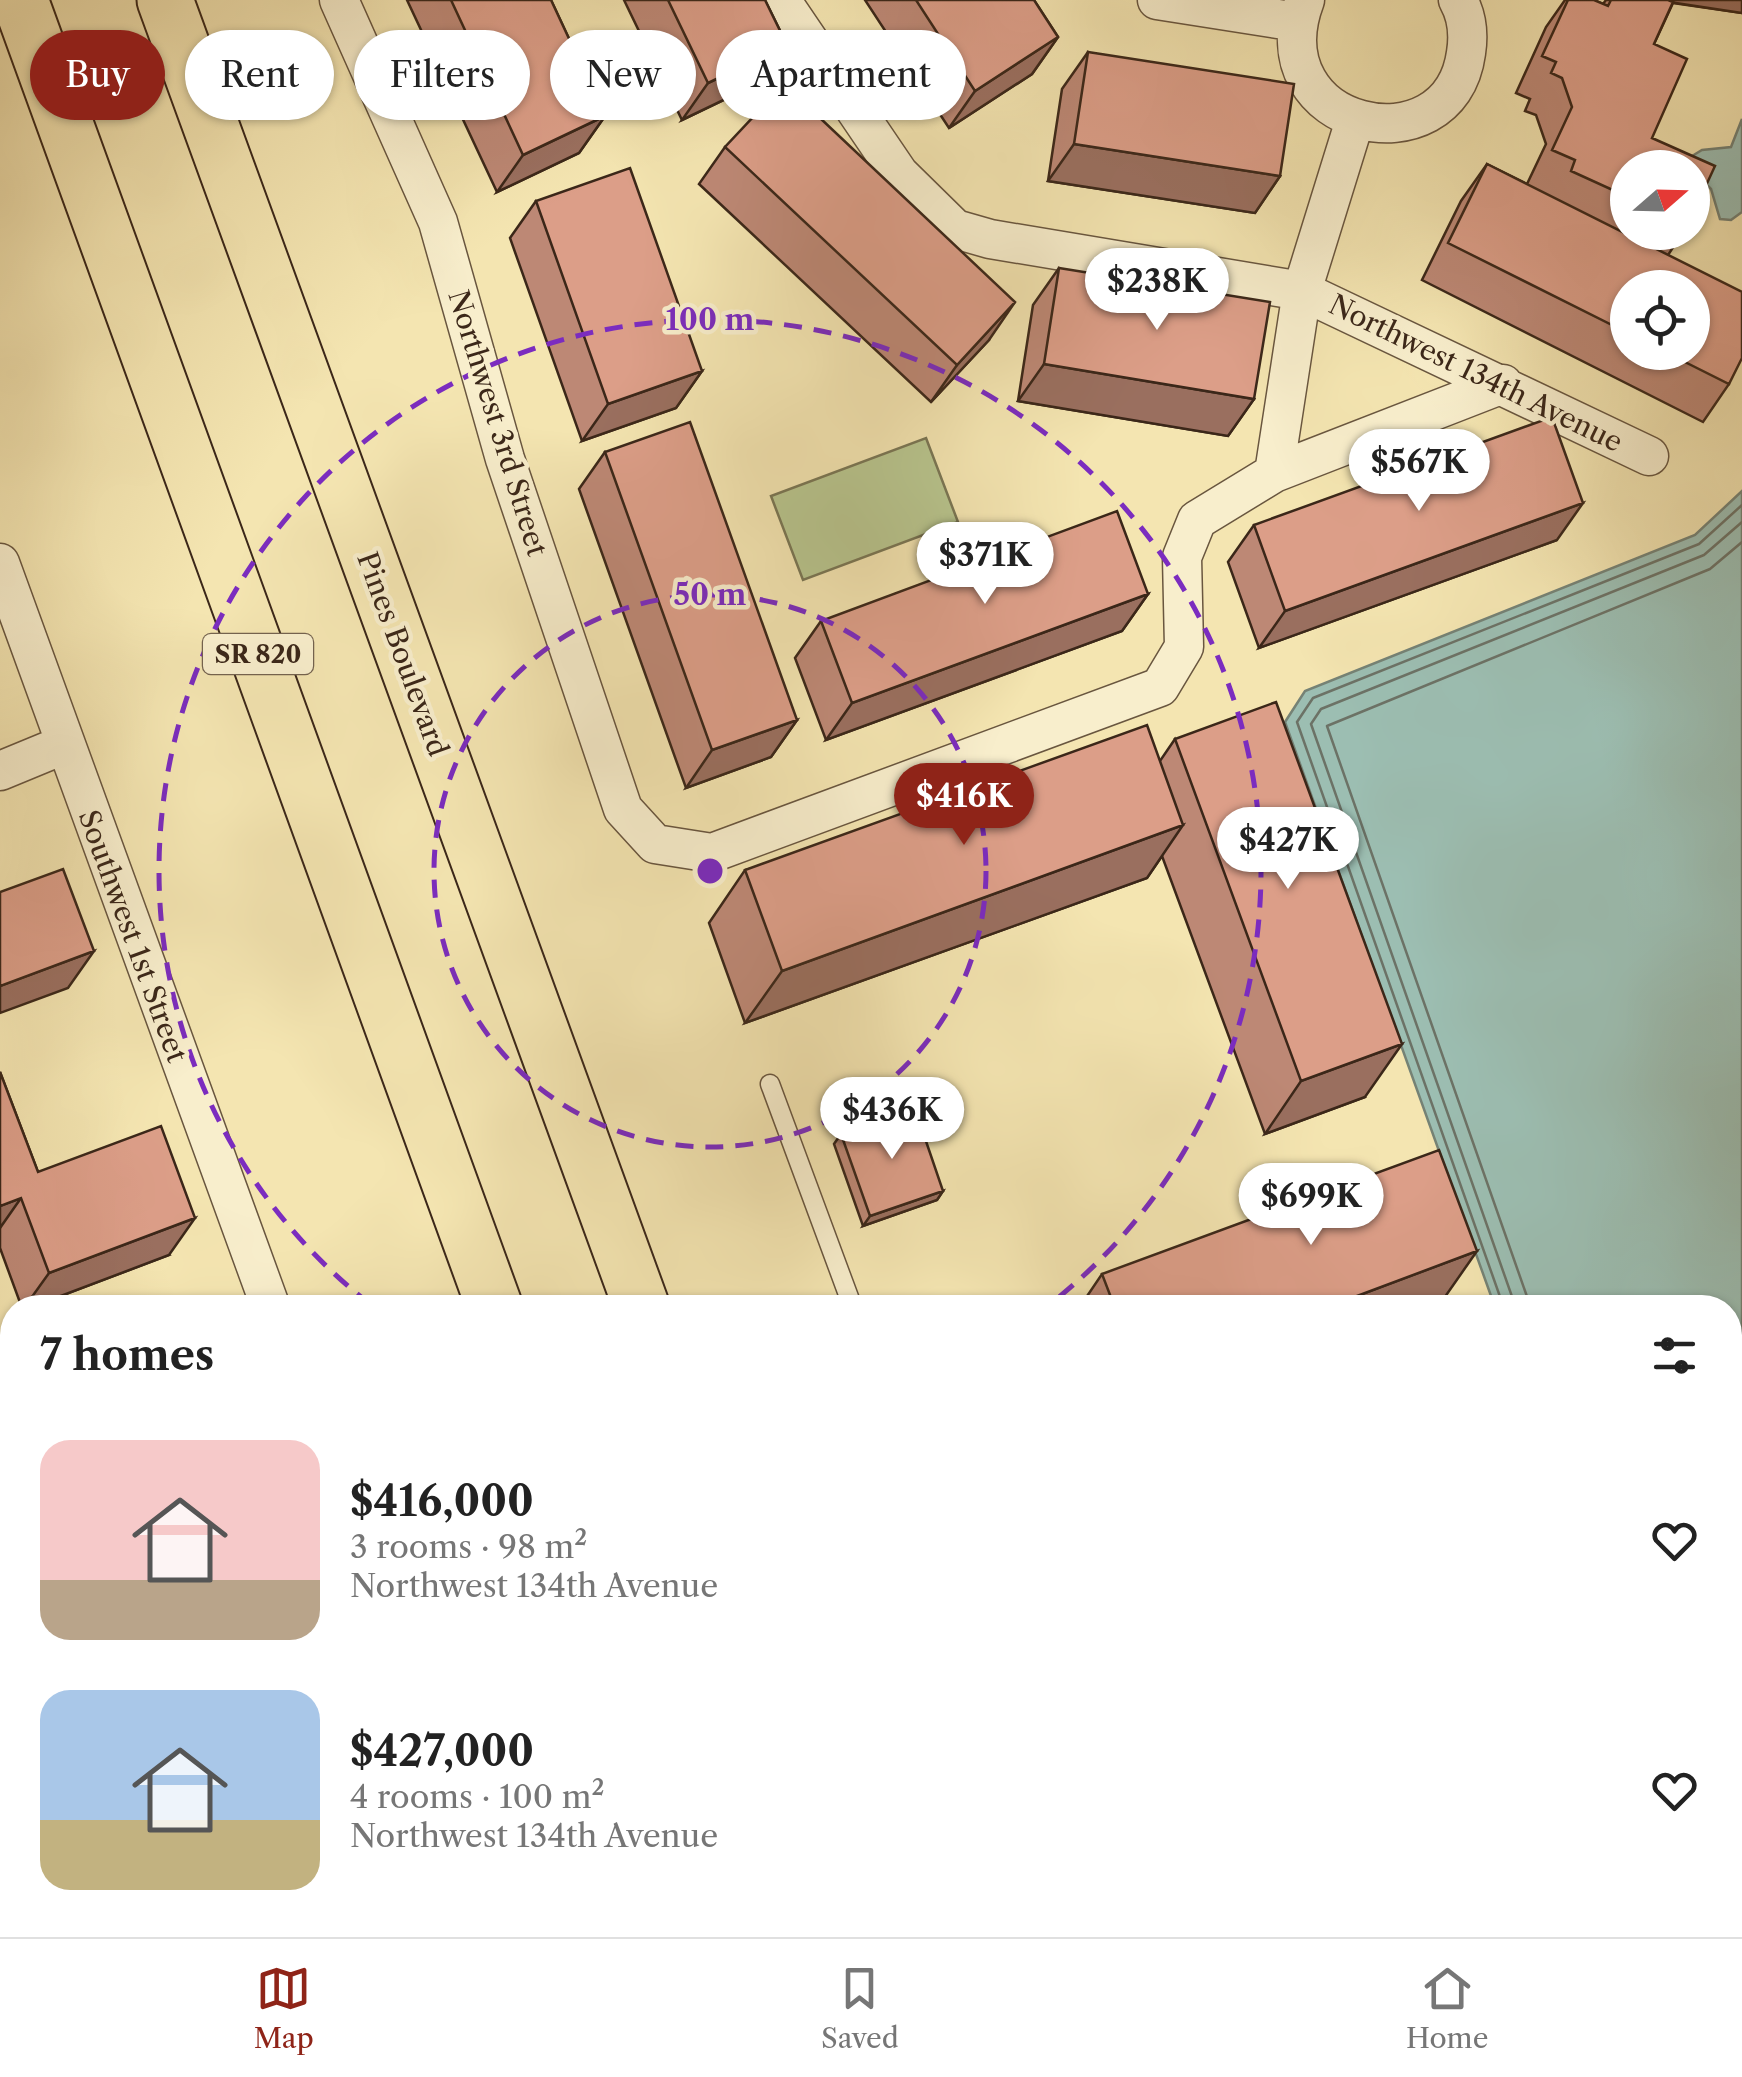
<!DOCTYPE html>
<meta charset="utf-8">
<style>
body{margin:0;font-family:"Libre Caslon Text",serif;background:#f2f2f2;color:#222;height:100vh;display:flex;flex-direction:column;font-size:38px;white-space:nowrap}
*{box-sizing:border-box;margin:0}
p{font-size:32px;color:#767676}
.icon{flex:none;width:55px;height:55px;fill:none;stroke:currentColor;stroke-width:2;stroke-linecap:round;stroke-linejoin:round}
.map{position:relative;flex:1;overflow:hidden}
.details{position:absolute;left:0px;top:1295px;width:1742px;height:642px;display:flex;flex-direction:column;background:#fff;border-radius:40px 40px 0 0;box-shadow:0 2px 8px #0004}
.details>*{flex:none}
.guide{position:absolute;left:30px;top:30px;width:1000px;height:90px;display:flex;gap:20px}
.needle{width:65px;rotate:70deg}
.buttons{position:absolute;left:1610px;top:150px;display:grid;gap:20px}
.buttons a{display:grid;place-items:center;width:100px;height:100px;border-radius:50%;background:#fff;box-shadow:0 2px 8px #0004;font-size:50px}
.price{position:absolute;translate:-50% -85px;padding:0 22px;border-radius:35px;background:#fff;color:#222;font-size:32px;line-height:65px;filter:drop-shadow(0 2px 5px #0008)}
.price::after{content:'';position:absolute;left:50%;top:60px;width:30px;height:22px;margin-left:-15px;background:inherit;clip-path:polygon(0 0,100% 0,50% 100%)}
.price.current{background:#8f2418;color:#fff}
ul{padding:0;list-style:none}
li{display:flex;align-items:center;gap:30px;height:250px;padding:0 40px}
li span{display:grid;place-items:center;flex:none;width:280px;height:200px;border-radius:30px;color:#555}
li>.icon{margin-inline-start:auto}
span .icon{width:120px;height:120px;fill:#fffc;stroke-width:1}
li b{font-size:42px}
h2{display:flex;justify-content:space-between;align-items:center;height:120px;padding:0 40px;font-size:42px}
.tag{padding:0 35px;border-radius:45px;background:#fff;box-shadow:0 2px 8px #0004;font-size:35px;line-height:90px}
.tag.current{background:#8f2418;color:#fff}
.tabs{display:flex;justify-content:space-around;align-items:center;height:140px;border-top:2px solid #e0e0e0;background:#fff;font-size:28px;color:#767676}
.tabs a{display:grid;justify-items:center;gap:5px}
.tabs .current{color:#8f2418}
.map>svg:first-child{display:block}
</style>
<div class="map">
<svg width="1742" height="1937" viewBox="0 0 1742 1937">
<rect width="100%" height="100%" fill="#f4e5b1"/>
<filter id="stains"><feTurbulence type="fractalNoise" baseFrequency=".002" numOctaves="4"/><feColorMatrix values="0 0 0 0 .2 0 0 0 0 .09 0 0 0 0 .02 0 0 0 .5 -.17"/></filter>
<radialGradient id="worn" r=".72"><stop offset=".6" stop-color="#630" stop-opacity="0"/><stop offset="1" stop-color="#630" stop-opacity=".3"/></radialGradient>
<path fill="#b8c58e" stroke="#7a7654" stroke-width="2.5" d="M 926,438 L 958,522 L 803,580 L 771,496 Z"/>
<path fill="#9cbeb2" stroke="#758275" stroke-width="2.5" d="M 1742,119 L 1742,212 L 1731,220 L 1720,219 L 1711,189 L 1697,175 L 1692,156 L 1702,150 L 1731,147 Z
M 1742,491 L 1742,1656 L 1730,1660 L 1730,1308 L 1495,1307 L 1285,722 L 1305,691 L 1695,535 Z"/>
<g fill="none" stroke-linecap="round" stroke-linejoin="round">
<path stroke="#6c7266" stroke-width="2.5" d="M 1504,1308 L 1297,722 L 1313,698 L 1699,544 L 1742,505
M 1516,1308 L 1311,724 L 1321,709 L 1704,555 L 1742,522
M 1531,1308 L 1327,726 L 1710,569 L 1742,542"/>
<g stroke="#69563f" stroke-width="21">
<path id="lane" d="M 770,1084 L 853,1308
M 1262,1925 L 1266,1937"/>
</g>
<g stroke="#69563f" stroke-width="41">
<path id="street" d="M 339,0 L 438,222 L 505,459 L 623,809 L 655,844 L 712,853 L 1160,687 L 1184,647 L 1182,557 L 1197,520 L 1274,473 L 1302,291 L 1355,120
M 781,0 L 899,174 L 955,229 L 990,239 L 1302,291 L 1649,456
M 1157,0 L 1297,22
M 1305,0 C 1256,130 1450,172 1466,53 C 1469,34 1467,16 1458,0
M 1274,473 L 1503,384
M 0,563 L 271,1308
M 0,771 L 63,745
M 500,1925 L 504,1937"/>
</g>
<g stroke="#3b2719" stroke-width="59">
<path id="highway" d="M 20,0 L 495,1308
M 165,0 L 642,1308
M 719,1925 L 723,1937
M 867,1925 L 871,1937"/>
</g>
<use href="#lane" stroke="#f8eecc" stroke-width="18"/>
<use href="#street" stroke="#f8eecc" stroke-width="38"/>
<use href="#highway" stroke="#f4e5b1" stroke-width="55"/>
</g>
<path fill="#bd8875" stroke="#3b2719" stroke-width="2.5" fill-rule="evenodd" d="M 407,0 L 551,0 L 605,116 L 579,153 L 497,192 Z
M 624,0 L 765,0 L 787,45 L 761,82 L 682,120 Z
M 865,0 L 1034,0 L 1058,37 L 1032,74 L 949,128 Z
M 1565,0 L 1594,0 L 1603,4 L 1606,0 L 1742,0 L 1742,13 L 1673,3 L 1654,44 L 1628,168 L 1628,232 L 1683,232 L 1668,255 L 1729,384 L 1703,422 L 1422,280 L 1461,201 L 1487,164 L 1527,184 L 1546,144 L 1536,115 L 1525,111 L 1530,99 L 1516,93 L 1546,27 ZM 1628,288 L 1692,352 L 1628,352 Z
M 1088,52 L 1280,176 L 1255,213 L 1048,181 L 1062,89 Z
M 725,147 L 989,340 L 931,402 L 699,184 Z
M 536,201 L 702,371 L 676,408 L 582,441 L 510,238 Z
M 1059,268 L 1254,399 L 1228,436 L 1018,401 L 1033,305 Z
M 605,452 L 797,720 L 771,757 L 686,788 L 579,489 Z
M 1254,525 L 1557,540 L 1259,648 L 1228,562 Z
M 1148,594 L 1122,631 L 826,740 L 795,658 L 821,621 Z
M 1175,739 L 1365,1097 L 1265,1134 L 1162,856 L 1147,878 L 745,1023 L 709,923 L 745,870 L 1160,761 Z
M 0,1072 L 38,1172 L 169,1255 L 29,1308 L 22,1308 L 0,1248 Z
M 841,1134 L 943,1191 L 937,1200 L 863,1226 L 834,1144 Z
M 1102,1274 L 1440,1304 L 1430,1308 L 1079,1308 Z
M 107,1925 L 439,1925 L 440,1937 L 101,1937 L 109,1936 Z
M 1076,1925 L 1243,1925 L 1247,1937 L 1080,1937 Z
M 1345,1925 L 1683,1925 L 1650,1937 L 1340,1937 L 1339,1934 Z"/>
<path fill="#9a6f5f" stroke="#3b2719" stroke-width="2.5" d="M 1656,0 L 1742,0 L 1742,13 Z
M 1058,37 L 1032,74 L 949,128 L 975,91 Z
M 787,45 L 761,82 L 682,120 L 708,83 Z
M 605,116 L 579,153 L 497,192 L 523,155 Z
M 1074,144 L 1280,176 L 1255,213 L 1048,181 Z
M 1015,302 L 989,340 L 931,402 L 957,365 Z
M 1044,364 L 1254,399 L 1228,436 L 1018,401 Z
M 702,371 L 676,408 L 582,441 L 608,404 Z
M 1583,503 L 1557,540 L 1259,648 L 1285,611 Z
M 1148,594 L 1122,631 L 826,740 L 852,703 Z
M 797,720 L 771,757 L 686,788 L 712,750 Z
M 1183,825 L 1147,878 L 745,1023 L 782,971 Z
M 94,951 L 68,988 L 0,1013 L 0,986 Z
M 1402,1044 L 1365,1097 L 1265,1134 L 1301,1081 Z
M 943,1191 L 937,1200 L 863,1226 L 870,1216 Z
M 21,1198 L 0,1228 L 0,1206 Z
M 195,1218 L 169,1255 L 29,1308 L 24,1308 L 49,1273 Z
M 1477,1251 L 1440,1304 L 1430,1308 L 1325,1308 Z
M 1742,1864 L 1742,1903 L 1730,1908 L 1730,1869 Z
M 249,1925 L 340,1925 L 332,1937 L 161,1937 Z
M 1576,1925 L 1683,1925 L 1650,1937 L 1543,1937 Z"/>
<path fill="#dc9e88" stroke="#3b2719" stroke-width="2.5" d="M 451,0 L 551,0 L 605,116 L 523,155 Z
M 668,0 L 765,0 L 787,45 L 708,83 Z
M 916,0 L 1034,0 L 1058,37 L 975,91 Z
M 1568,0 L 1594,0 L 1608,6 L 1611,0 L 1668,0 L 1673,2 L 1654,44 L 1687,59 L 1652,138 L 1715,166 L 1692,216 L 1692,168 L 1628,168 L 1628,197 L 1571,171 L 1575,160 L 1552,150 L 1572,107 L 1562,78 L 1551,73 L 1556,62 L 1542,56 Z
M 1088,52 L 1294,84 L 1280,176 L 1074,144 Z
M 784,84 L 1015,302 L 957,365 L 725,147 Z
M 1487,164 L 1742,292 L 1742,358 L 1729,384 L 1665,352 L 1692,352 L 1692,288 L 1628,288 L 1628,333 L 1448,243 Z
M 630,168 L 702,371 L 608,404 L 536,201 Z
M 1059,268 L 1270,302 L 1254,399 L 1044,364 Z
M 1552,417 L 1583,503 L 1285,611 L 1254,525 Z
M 690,422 L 797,720 L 712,750 L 605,452 Z
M 1117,511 L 1148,594 L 852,703 L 821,621 Z
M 1276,702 L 1402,1044 L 1301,1081 L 1175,739 Z
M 1147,725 L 1183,825 L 782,971 L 745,870 Z
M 63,869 L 94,951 L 0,986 L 0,892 Z
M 0,1072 L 38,1172 L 161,1126 L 195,1218 L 49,1273 L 21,1198 L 0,1206 Z
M 915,1109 L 943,1191 L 870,1216 L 841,1134 Z
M 1439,1150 L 1477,1251 L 1325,1308 L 1115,1308 L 1102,1274 Z
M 1742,1747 L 1742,1864 L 1730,1869 L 1730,1751 Z
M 138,1925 L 249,1925 L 161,1937 L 101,1937 L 139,1932 Z
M 352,1925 L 439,1925 L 440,1937 L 353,1937 Z
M 1132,1925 L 1243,1925 L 1247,1937 L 1136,1937 Z
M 1392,1925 L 1576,1925 L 1543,1937 L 1396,1937 Z"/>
<g fill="none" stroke="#7b2cbf" stroke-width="5" stroke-dasharray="18 12">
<circle cx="710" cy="871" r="276"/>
<path d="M371 1305A551 551 0 1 1 1049 1305"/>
</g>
<g text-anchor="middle" stroke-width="9" stroke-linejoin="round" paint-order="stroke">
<rect fill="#f8eecc" stroke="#74634f" stroke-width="2.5" x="203" y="634" width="110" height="40" rx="8"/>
<g font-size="25" font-weight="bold" fill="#3b2719">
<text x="258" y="663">SR 820</text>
</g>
<g font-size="28" fill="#3b2719" stroke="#f8eecc">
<text transform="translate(1476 373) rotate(26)" y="10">Northwest 134th Avenue</text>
<text transform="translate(498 423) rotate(73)" y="10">Northwest 3rd Street</text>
<text transform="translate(403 654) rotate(70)" y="10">Pines Boulevard</text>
<text transform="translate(133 936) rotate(70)" y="10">Southwest 1st Street</text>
</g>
</g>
<circle cx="710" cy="871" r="15" fill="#7b2cbf" stroke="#f8eecc" stroke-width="5"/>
<g font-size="30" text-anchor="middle" font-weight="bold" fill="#7b2cbf" stroke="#f8eecc" stroke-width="9" stroke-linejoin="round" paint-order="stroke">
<text x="710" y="330">100 m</text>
<text x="710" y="605">50 m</text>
</g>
<rect width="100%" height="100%" filter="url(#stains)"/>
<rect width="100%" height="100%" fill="url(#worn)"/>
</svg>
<div class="buttons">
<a><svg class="needle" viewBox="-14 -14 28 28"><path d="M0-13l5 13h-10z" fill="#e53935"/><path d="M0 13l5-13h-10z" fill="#767676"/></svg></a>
<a><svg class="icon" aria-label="locate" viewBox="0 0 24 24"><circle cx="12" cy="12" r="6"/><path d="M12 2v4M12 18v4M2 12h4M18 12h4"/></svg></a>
</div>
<b class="price" style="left:1157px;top:333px">$238K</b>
<b class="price" style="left:1419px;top:514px">$567K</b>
<b class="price" style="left:985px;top:607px">$371K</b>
<b class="price current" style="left:964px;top:848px">$416K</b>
<b class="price" style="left:1288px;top:892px">$427K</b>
<b class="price" style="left:892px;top:1162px">$436K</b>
<b class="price" style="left:1311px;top:1248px">$699K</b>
<div class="guide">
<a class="tag current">Buy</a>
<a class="tag">Rent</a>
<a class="tag">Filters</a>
<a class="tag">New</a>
<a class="tag">Apartment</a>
</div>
<section class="details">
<h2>7 homes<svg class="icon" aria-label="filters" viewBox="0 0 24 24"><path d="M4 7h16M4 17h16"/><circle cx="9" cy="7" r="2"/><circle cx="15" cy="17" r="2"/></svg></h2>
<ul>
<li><span style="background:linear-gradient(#f6c9c9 70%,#b9a48a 0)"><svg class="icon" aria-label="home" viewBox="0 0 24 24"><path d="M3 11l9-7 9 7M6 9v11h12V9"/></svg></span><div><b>$416,000</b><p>3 rooms · 98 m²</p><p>Northwest 134th Avenue</p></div><svg class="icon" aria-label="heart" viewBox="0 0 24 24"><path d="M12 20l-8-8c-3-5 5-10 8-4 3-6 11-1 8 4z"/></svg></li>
<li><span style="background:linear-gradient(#a9c7e8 65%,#c2b280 0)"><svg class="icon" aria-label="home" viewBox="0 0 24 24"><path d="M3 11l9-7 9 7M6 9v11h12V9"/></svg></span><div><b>$427,000</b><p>4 rooms · 100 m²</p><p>Northwest 134th Avenue</p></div><svg class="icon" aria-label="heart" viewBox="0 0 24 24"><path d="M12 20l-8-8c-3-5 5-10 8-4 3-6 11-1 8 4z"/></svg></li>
</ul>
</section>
</div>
<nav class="tabs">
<a class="current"><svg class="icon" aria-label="map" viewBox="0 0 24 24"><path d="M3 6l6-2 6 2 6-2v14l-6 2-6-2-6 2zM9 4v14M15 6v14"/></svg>Map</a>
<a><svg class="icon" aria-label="saved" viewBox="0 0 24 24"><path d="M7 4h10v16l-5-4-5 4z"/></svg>Saved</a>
<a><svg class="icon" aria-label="home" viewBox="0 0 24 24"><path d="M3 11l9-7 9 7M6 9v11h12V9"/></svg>Home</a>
</nav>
